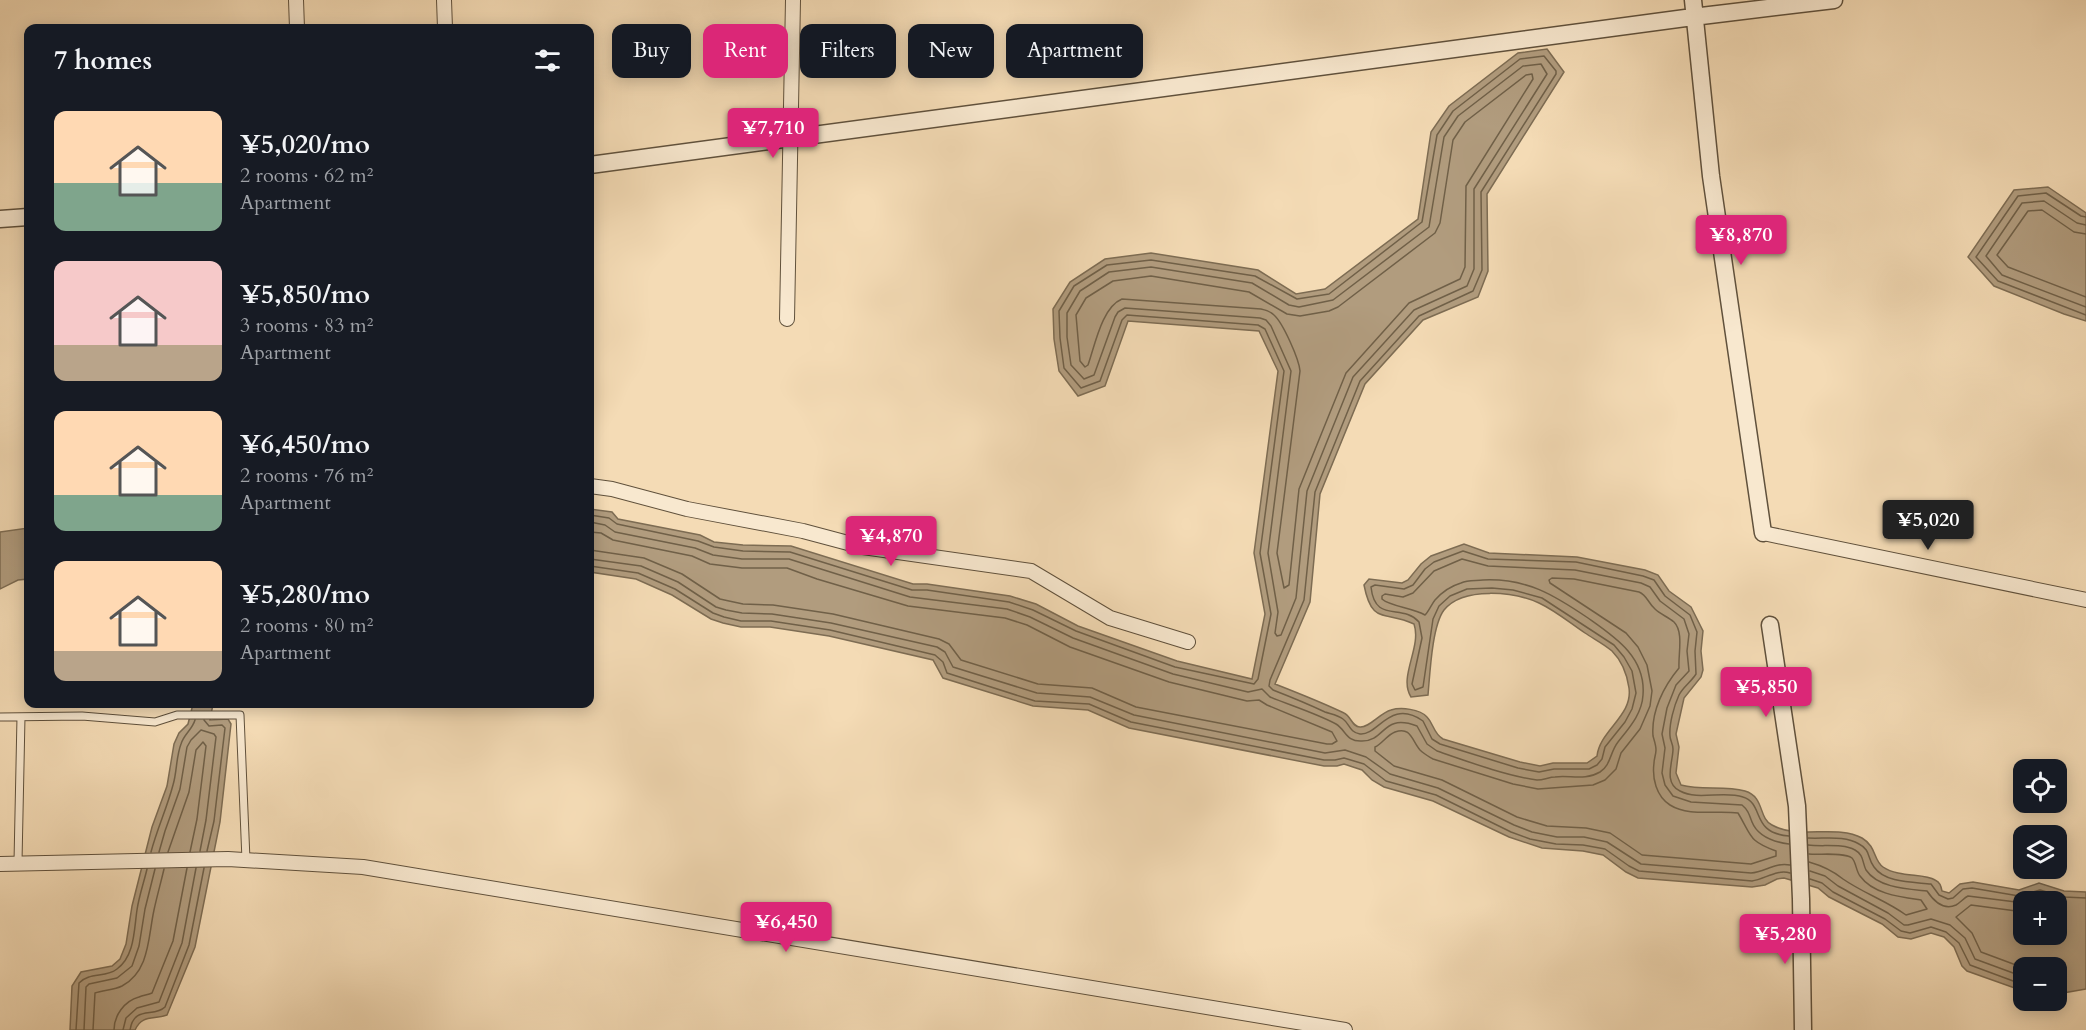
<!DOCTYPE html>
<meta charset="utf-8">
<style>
body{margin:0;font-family:Cardo,serif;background:#242831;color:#f1f3f6;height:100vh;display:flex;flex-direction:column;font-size:22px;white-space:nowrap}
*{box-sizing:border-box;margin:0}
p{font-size:20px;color:#9ea1a6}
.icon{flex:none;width:33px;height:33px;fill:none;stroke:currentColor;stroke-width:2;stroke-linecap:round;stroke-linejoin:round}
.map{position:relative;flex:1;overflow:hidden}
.drawer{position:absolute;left:24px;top:24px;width:570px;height:684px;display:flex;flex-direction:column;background:#171b24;border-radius:12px;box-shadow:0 3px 15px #0003}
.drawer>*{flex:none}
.hud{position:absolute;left:612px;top:24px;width:570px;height:54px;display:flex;gap:12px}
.buttons{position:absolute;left:2013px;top:759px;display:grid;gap:12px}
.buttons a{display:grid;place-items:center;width:54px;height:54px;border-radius:12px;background:#171b24;box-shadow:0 3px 15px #0003;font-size:30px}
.price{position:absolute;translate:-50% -51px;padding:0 14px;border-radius:6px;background:#db2777;color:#fff;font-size:20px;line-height:39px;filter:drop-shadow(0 2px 3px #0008)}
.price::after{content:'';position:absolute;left:50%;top:36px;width:18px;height:14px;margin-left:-9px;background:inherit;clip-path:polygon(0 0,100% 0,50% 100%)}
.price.selected{background:#222;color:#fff}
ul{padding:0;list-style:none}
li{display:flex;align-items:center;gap:18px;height:150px;padding:0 30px}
li span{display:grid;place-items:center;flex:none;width:168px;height:120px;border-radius:12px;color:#555}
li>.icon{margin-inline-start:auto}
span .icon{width:72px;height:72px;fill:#fffc;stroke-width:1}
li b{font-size:26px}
h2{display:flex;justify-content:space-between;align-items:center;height:72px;padding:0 30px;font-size:26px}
.pill{padding:0 21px;border-radius:12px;background:#171b24;box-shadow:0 3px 15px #0003;font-size:21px;line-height:54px}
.pill.selected{background:#db2777;color:#fff}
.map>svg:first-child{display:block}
</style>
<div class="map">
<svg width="2086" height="1030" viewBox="0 0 2086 1030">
<rect width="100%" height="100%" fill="#f4dbb5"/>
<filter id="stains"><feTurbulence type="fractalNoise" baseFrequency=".00333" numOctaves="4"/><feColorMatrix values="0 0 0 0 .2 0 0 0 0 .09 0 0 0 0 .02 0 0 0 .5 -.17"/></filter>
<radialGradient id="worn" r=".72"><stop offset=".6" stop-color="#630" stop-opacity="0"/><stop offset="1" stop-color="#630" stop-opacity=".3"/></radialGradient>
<path fill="#b19c7e" stroke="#7d6c53" stroke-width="1.5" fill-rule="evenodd" d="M 1547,49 L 1564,72 L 1487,194 L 1488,271 L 1478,297 L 1423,320 L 1365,384 L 1320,494 L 1310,602 L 1275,684 C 1298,693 1321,702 1344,713 C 1351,716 1352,727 1360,727 C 1369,728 1380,713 1391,710 C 1401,707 1420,709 1427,717 C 1434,724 1433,733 1443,739 L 1520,762 L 1540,766 L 1553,763 L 1587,763 L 1597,756 C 1600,730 1633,716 1629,688 C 1627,674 1622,661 1612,651 C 1604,644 1594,639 1585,633 C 1570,623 1556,611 1539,603 C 1515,592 1463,586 1444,610 C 1432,626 1430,673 1428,695 L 1411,697 C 1398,677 1422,647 1414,624 C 1385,610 1372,626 1364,585 L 1369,579 L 1402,583 L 1408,580 L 1421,564 L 1431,556 L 1464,544 L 1489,553 L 1577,557 L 1645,570 L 1658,575 L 1669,591 L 1691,607 L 1703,631 L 1701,651 L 1703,670 L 1701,677 L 1684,698 L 1676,734 L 1679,747 L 1676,773 L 1681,785 C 1702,791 1724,785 1745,791 C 1765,797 1758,818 1772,825 C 1798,840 1836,824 1862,838 C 1877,847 1873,860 1883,867 C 1899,878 1924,873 1935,880 C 1940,882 1941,886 1942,891 L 1949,893 L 1960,884 L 1973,882 L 2019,890 L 2039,883 L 2064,891 L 2086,892 L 2086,989 L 2057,994 L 2056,968 L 2024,968 L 2023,991 L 1967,971 L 1962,966 L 1954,947 L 1944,937 L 1931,933 L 1911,939 L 1898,937 L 1882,924 L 1829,897 L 1818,888 L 1784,878 L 1777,879 L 1765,885 L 1752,887 L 1638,878 L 1626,872 L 1603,855 L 1583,851 L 1542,848 L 1509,837 L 1433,801 L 1384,787 L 1372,780 L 1362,770 L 1344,764 L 1337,766 L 1324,766 L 1129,728 L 1088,710 L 1033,706 L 943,678 L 933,660 L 829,636 L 770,627 L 741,627 L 723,623 L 711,619 L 672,595 L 636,579 L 590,572 L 590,509 L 612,512 L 618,519 L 700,535 L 714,542 L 743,545 L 791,546 L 913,584 L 927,584 L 1010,596 L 1036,604 L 1078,626 L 1177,661 L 1252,679 L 1265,614 L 1254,553 L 1278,371 L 1259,331 L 1128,321 L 1105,386 L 1078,396 L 1059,371 L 1054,339 L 1053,309 L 1070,282 L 1105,259 L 1151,253 L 1258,270 L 1296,294 L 1325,289 L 1418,219 L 1431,132 L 1449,106 L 1518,53 ZM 2024,902 L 2056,902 L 2056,934 L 2024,934 Z
M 2048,187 L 2086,213 L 2086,321 L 2064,314 L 1994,286 L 1968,257 L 2014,190 Z
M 28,528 L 28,579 L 18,580 L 0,589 L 0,532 Z
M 193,704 L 213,704 L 210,720 L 228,719 L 231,724 L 220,822 L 195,947 L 167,1015 C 154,1020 142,1014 135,1030 L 70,1030 L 72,986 L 81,972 L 112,966 L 120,959 L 126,944 L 132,906 L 152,827 L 167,786 L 174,744 L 179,733 L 188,724 Z"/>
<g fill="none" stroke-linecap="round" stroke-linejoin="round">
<path stroke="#706048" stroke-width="1.5" d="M 1541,64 L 1547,74 L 1474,189 L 1474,269 L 1467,286 L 1414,310 L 1353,377 L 1307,491 L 1296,598 L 1281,635 L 1277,636 L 1275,633 L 1278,612 L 1268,553 L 1291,371 L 1271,326 L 1266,320 L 1260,318 L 1125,308 L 1118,312 L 1115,317 L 1094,375 L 1084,379 L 1071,365 L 1067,337 L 1067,313 L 1080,291 L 1109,272 L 1151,267 L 1252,283 L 1289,305 L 1299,307 L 1333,300 L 1429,227 L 1444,137 L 1458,116 L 1523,66 Z
M 1532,74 L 1533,79 L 1466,186 L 1465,267 L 1460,279 L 1409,303 L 1346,373 L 1299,489 L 1289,585 L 1284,588 L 1277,553 L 1300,371 C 1299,359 1283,323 1274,315 C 1270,311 1266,310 1261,309 L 1122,299 C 1102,307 1095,345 1088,365 L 1085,367 L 1080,361 L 1076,315 L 1086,298 L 1113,281 L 1151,276 L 1249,292 L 1287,314 L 1300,316 L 1329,311 L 1338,307 L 1435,233 L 1440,223 L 1453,140 L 1465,122 L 1526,75 Z
M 2086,217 L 2081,216 L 2046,193 L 2018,196 L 1976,257 L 1998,281 L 2086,315
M 2086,225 L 2077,223 L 2044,201 L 2022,203 L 1986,256 L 2002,275 L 2086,307
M 2086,234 L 2074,232 L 2042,210 L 2028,211 L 1997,255 L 2008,267 L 2086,297
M 590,515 L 609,518 L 617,524 L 698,541 L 714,547 L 743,551 L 790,552 L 912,590 L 927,590 L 1009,602 L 1033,610 L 1076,631 L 1175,667 L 1254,684 L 1258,679 L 1271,614 L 1260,553 L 1284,371 L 1265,329 L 1258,325 L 1127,315 L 1122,320 L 1100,381 L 1081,388 L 1064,368 L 1060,338 L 1059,311 L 1074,286 L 1107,265 L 1151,260 L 1255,276 L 1297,299 L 1329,294 L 1422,222 L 1437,135 L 1453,111 L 1520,59 L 1544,56 L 1556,71 L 1556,74 L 1481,192 L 1482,270 L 1473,291 L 1419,316 L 1360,381 L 1315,492 L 1304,600 L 1270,680 L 1269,686 L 1273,690 C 1291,697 1308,704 1325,712 C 1331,714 1338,715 1343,719 C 1350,724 1349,732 1360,734 C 1378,736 1390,698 1423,721 L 1432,739 L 1440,744 L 1518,768 L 1539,772 L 1554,769 L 1589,769 L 1597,765 L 1602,759 L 1605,747 L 1625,722 L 1632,709 L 1636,693 L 1632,671 L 1624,657 L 1614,645 L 1542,598 L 1513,590 L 1492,588 L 1467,589 L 1450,596 L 1439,606 L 1433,619 L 1423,687 L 1415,690 L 1412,684 L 1422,638 L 1419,622 C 1402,603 1375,624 1371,587 L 1375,585 L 1404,589 L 1413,585 L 1425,569 L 1434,562 L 1463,551 L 1488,559 L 1576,562 L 1643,576 L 1654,580 L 1665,596 L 1690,615 L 1697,632 L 1695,651 L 1696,674 C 1691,682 1683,687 1679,695 C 1674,706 1669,724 1670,736 C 1670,740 1673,744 1673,749 C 1673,762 1663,783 1680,791 C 1699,801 1723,790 1743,797 C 1765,804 1750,833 1789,836
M 590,522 L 605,525 L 615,532 L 695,548 L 713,555 L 742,559 L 789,559 L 910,597 L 1007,609 L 1030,617 L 1073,638 L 1173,674 L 1248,692 L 1262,689 L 1270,697 C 1292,706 1315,713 1336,724 C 1346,730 1346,742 1362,741 C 1386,741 1382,713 1417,726 L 1427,744 L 1437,751 C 1466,761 1507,776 1537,780 C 1544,780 1549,777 1555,777 C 1570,775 1585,781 1600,772 C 1611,765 1610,752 1618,742 C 1629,728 1642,714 1643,695 C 1646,657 1615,637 1588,618 C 1554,595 1527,578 1483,580 C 1476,581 1468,580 1461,583 C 1451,586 1442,592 1435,600 C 1431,605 1429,611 1425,615 C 1413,608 1389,606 1382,599 L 1382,596 L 1385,594 L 1403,597 L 1413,593 L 1434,571 L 1462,559 L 1488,566 L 1575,570 L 1641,583 L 1650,587 L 1660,601 L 1684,619 L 1689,634 L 1687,651 L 1689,671 L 1676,685 L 1667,708 L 1662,734 L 1665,748 L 1662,773 L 1665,785 L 1673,796 L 1691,802 L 1742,805 C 1748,810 1749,814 1752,822 C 1758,837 1774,842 1789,844
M 590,532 L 601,533 L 613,540 L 692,556 L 710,564 L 742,568 L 787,568 L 817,579 L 908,606 L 1005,618 L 1027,625 L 1070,647 L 1169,682 L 1247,701 L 1259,700 L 1267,705 L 1332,732 L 1337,741 L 1332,744 L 1327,744 L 1136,707 L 1092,688 L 1038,684 L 961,660 L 949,644 L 939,639 L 833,614 L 773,605 L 743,604 L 729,601 L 720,599 L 682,574 L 644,558 L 590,550
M 590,559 L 641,566 L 678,582 L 716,607 L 726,610 L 742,613 L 772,614 L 831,623 L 937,647 L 945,652 L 953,667 L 1037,693 L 1090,697 L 1134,715 L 1325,753 L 1345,750 L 1366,757 L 1390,774 L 1438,788 L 1514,825 L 1532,832 L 1557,837 L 1584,837 L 1607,842 L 1641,864 L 1751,873 C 1765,872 1775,862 1790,865
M 590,566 L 638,573 L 675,589 L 713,613 L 724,617 L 741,621 L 771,621 L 830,630 L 935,655 L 943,662 L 947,673 L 1035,701 L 1089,704 L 1131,722 L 1324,760 L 1335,760 L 1344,758 L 1364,764 L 1386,781 L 1436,795 L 1511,832 L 1530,839 L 1556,844 L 1583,845 L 1605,849 L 1629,866 L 1639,871 L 1752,881 C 1765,879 1777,869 1790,873
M 1552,578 L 1574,579 L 1639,592 C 1647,595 1648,603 1655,609 C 1660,614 1668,617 1674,622 C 1684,632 1678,655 1679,668 C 1664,686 1651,711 1653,736 C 1654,740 1656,745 1656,750 C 1656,754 1654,759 1654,763 C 1652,778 1656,796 1670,805 C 1689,817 1716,810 1738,813 C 1752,836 1748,841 1776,851 L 1776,856 L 1751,864 L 1642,855 L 1610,833 L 1586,828 L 1547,826 L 1517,817 L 1442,780 L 1394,766 L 1375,751 L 1375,747 C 1382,744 1387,735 1395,732 C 1411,726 1412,741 1420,750 C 1424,754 1428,756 1433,759 L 1513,784 L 1538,789 L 1593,785 L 1605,780 L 1616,769 L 1621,753 L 1640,729 L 1650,706 L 1652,691 L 1647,665 L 1638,647 L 1626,633 L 1550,583 L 1549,580 Z
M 204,720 L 209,726 L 222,725 L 225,728 L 214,821 L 207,851
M 1808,838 C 1825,839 1844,835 1859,844 C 1871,850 1867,858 1874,867 C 1885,883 1913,882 1931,884 L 1939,895 L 1948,899 L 1953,898 L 1963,889 L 1972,888 L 2019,896 L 2040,890 L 2064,897 L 2086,898
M 1808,845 C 1823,847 1842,843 1855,850 C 1864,855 1862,862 1866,870 C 1878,888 1908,889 1927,891 C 1933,900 1943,911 1956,905 C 1961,902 1964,898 1968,896 L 2024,903
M 151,852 C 157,829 167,808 173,785 C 177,772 176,757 181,744 C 184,734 192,730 195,720
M 159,852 L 165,831 L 180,789 L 187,747 L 191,740 L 201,730 L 214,734 L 216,737 L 206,820 L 200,851
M 168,852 L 189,792 L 196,750 L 203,742 L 206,746 L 197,819 L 190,852
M 1809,854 C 1820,855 1844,852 1852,858 C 1856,862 1856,871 1860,876 C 1873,894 1900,897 1921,900 L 1927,909 L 1906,915 C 1887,901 1863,893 1843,879 C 1832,870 1823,866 1809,862
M 1810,871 L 1825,876 L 1838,886 L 1888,913 L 1904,925 L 1908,925 L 1931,919 L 1950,925 L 1965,938 L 1975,959 L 2024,977
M 1810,879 L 1822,883 L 1833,892 L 1885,919 L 1901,931 L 1910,933 L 1931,927 L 1946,932 L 1959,943 L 1970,965 L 2024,985
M 2024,912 L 1971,905 L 1956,917 L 1972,933 L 1981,952 L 2024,968
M 76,1030 L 79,983 C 89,972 106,978 117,969 C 135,956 134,929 137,910 C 139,896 144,882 147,869
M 84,1030 L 86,987 L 89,984 L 117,978 L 132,966 L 139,946 L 145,909 L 155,869
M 93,1030 L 95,993 C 103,990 114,990 122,986 C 150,971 148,937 154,910 C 157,896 161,882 164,869
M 114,1030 C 114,1016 124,1001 139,997 C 143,995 148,995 152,993 L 173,941 L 187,868
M 123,1030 L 126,1018 L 137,1008 L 159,1002 L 182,943 L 196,868
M 130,1030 C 134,1005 154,1018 165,1007 L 189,945 L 204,868"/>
<g stroke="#60513c" stroke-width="9">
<path id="service" d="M 0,717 L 82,716 L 155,722 L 177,715 L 240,715 L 246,860
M 18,862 L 21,717"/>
</g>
<g stroke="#60513c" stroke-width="16">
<path id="minor" d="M 296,0 L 297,28
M 444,0 L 445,28
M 787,319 L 793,0
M 590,486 L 612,489 L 687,509 L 803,531 L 863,547 L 1031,571 L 1110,618 L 1188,642
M 1763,533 L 2086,600
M 0,864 L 228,859 L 363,867 L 1345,1030"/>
</g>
<g stroke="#60513c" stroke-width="19">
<path id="tertiary" d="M 1693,0 L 1711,176 L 1763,533
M 590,165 L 1693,17 L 1834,0
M 0,219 L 28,217
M 1770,625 L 1797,806 L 1801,899 L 1803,1030"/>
</g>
<use href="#service" stroke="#f8e8cf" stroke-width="7"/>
<use href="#minor" stroke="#f8e8cf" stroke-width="14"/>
<use href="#tertiary" stroke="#f8e8cf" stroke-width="16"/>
</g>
<rect width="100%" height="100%" filter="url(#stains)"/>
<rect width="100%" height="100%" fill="url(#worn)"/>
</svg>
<div class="buttons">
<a><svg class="icon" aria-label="locate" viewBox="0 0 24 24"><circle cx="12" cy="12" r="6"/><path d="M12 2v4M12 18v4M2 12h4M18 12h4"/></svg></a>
<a><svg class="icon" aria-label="layers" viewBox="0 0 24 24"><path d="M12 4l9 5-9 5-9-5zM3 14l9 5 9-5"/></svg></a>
<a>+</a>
<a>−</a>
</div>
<b class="price" style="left:773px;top:159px">¥7,710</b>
<b class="price" style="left:1741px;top:266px">¥8,870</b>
<b class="price selected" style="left:1928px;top:551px">¥5,020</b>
<b class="price" style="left:891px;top:567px">¥4,870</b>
<b class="price" style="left:1766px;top:718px">¥5,850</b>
<b class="price" style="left:786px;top:953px">¥6,450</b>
<b class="price" style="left:1785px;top:965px">¥5,280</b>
<div class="hud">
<a class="pill">Buy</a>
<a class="pill selected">Rent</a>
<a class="pill">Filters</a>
<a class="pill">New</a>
<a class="pill">Apartment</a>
</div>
<section class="drawer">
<h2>7 homes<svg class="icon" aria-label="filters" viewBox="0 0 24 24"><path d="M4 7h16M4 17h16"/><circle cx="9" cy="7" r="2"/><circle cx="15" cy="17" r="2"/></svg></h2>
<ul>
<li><span style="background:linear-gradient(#ffd9b3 60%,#7fa58c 0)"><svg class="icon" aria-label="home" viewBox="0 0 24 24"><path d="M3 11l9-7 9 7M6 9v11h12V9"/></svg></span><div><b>¥5,020/mo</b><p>2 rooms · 62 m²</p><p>Apartment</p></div></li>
<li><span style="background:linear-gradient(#f6c9c9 70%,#b9a48a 0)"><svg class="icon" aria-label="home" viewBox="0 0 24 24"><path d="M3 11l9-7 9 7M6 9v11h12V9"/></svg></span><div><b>¥5,850/mo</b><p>3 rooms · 83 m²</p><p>Apartment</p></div></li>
<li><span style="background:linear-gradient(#ffd9b3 70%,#7fa58c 0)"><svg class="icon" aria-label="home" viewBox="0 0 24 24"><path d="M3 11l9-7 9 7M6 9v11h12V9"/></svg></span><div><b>¥6,450/mo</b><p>2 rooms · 76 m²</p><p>Apartment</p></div></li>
<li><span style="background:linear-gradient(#ffd9b3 75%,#b9a48a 0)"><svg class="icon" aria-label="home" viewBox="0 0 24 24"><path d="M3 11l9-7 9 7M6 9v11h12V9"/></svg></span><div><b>¥5,280/mo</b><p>2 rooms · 80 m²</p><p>Apartment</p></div></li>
</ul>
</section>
</div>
